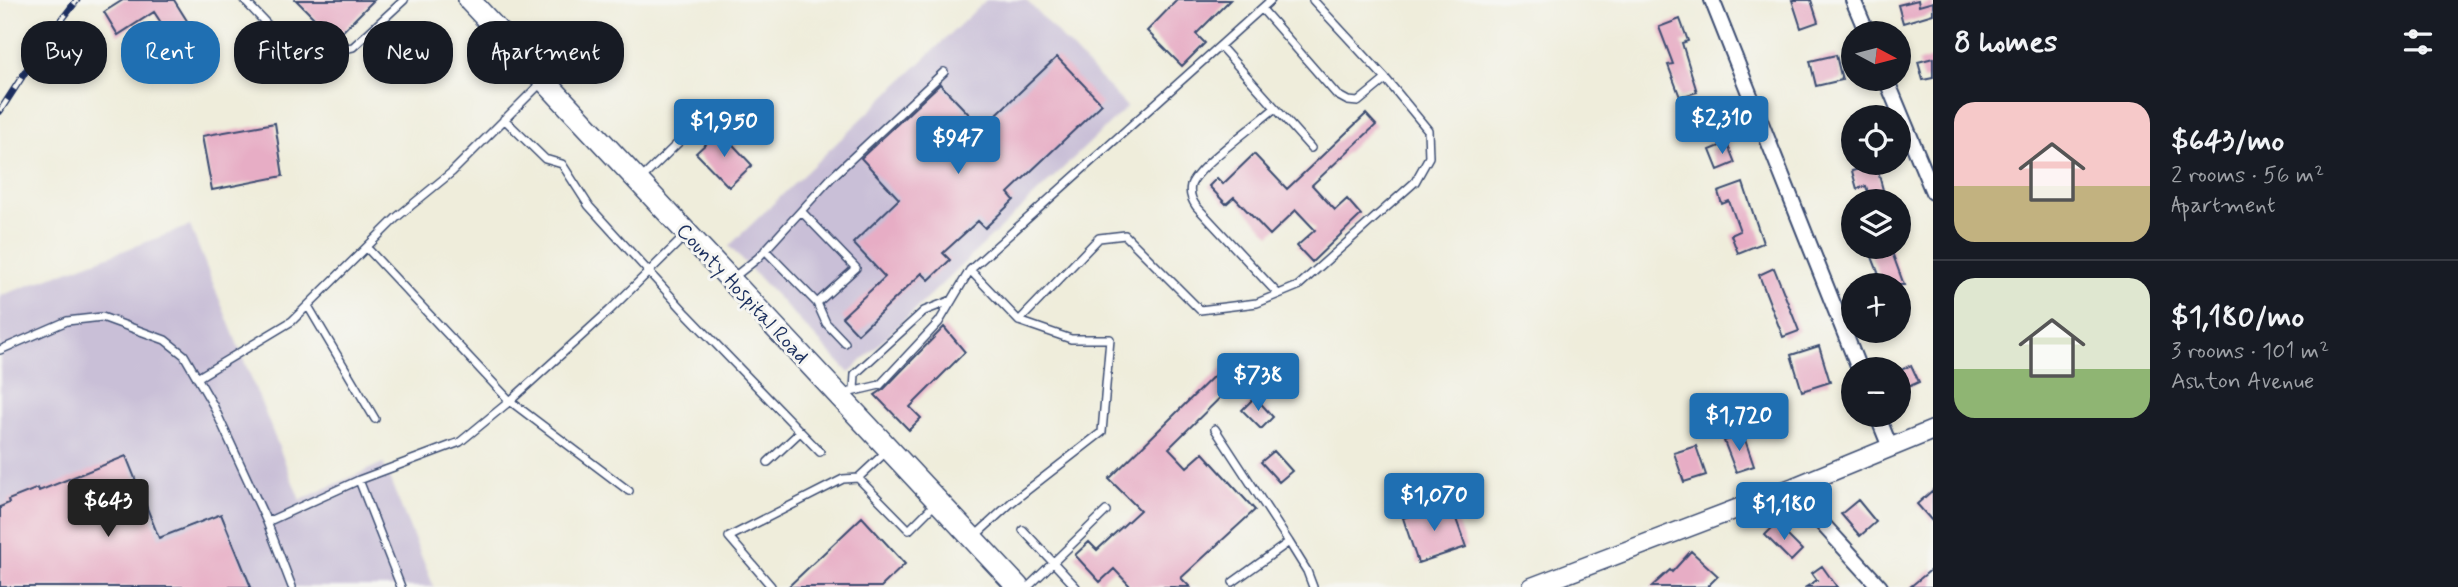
<!DOCTYPE html>
<meta charset="utf-8">
<style>
body{margin:0;font-family:Mynerve,sans-serif;background:#20242c;color:#f1f3f6;height:100vh;display:flex;flex-direction:column;font-size:26px;white-space:nowrap}
*{box-sizing:border-box;margin:0}
p{font-size:23px;color:#9ea1a6}
.icon{flex:none;width:38px;height:38px;fill:none;stroke:currentColor;stroke-width:2;stroke-linecap:round;stroke-linejoin:round}
.map{position:relative;flex:1;overflow:hidden}
.drawer{display:flex;flex-direction:column;background:#171b24;width:525px}
.drawer>*{flex:none}
.guide{position:absolute;left:21px;top:21px;width:665px;height:63px;display:flex;gap:14px}
.needle{width:46px;rotate:97deg}
.buttons{position:absolute;left:1841px;top:21px;display:grid;gap:14px}
.buttons a{display:grid;place-items:center;width:70px;height:70px;border-radius:50%;background:#171b24;box-shadow:0 4px 10px #0003;font-size:35px}
.price{position:absolute;translate:-50% -60px;padding:0 16px;border-radius:7px;background:#1f6fb2;color:#fff;font-size:23px;line-height:46px;filter:drop-shadow(0 2px 4px #0008)}
.price::after{content:'';position:absolute;left:50%;top:42px;width:21px;height:16px;margin-left:-10px;background:inherit;clip-path:polygon(0 0,100% 0,50% 100%)}
.price.current{background:#222;color:#fff}
ul{padding:0;list-style:none}
li{display:flex;align-items:center;gap:21px;height:175px;padding:0 21px}
li+li{border-top:2px solid #363941}
li span{display:grid;place-items:center;flex:none;width:196px;height:140px;border-radius:21px;color:#555}
li>.icon{margin-inline-start:auto}
span .icon{width:84px;height:84px;fill:#fffc;stroke-width:1}
li b{font-size:30px}
h2{display:flex;justify-content:space-between;align-items:center;height:84px;padding:0 21px;font-size:30px}
.tag{padding:0 24px;border-radius:28px;background:#171b24;box-shadow:0 4px 10px #0003;font-size:24px;line-height:63px}
.tag.current{background:#1f6fb2;color:#fff}
main{display:flex;flex:1;min-height:0}
.map>svg:first-child{display:block}
</style>
<main>
<div class="map">
<svg width="1933" height="587" viewBox="0 0 1933 587">
<rect width="100%" height="100%" fill="#f6f6f2"/>
<filter id="ink" filterUnits="userSpaceOnUse"><feTurbulence type="fractalNoise" baseFrequency=".0143" numOctaves="2"/><feDisplacementMap in="SourceGraphic" scale="14" xChannelSelector="R" yChannelSelector="G"/><feConvolveMatrix kernelMatrix="1 2 1 2 8 2 1 2 1" color-interpolation-filters="sRGB"/></filter>
<filter id="wash" filterUnits="userSpaceOnUse"><feTurbulence type="fractalNoise" baseFrequency=".00686" numOctaves="4" result="noise"/><feDisplacementMap in="SourceGraphic" scale="28" xChannelSelector="R" yChannelSelector="G"/><feGaussianBlur stdDeviation="1.57" result="paint"/><feColorMatrix in="noise" values="0 0 0 0 0 0 0 0 0 0 0 0 0 0 0 0 0 1.4 0 .05"/><feComposite in="paint" operator="in"/></filter>
<g filter="url(#wash)">
<rect width="100%" height="100%" fill="#efeddb"/>
<path fill="#c9bfd7" d="M 986,0 L 1026,0 L 1127,107 L 849,373 L 729,246 Z
M 190,226 L 300,500 L 383,463 L 434,587 L 0,587 L 0,296 Z"/>
<g id="blocks">
<path fill="#e7adc5" d="M 123,0 L 174,0 L 211,59 L 193,70 L 184,57 L 177,62 L 171,53 L 178,49 L 154,12 L 118,35 L 104,12 Z
M 296,0 L 374,0 L 335,39 Z
M 1177,0 L 1230,0 L 1196,34 L 1205,43 L 1182,66 L 1147,31 Z
M 1792,0 L 1811,0 L 1818,22 L 1801,28 Z
M 1918,0 L 1919,6 L 1933,2 L 1933,14 L 1903,23 L 1898,5 Z
M 1680,19 L 1688,41 L 1682,43 L 1697,92 L 1680,97 L 1668,65 L 1673,64 L 1659,27 Z
M 1836,55 L 1842,80 L 1816,86 L 1810,61 Z
M 1057,57 L 1102,104 L 1008,193 L 1014,200 L 985,228 L 978,221 L 943,253 L 950,260 L 929,280 L 922,273 L 858,334 L 842,317 L 885,277 L 853,243 L 899,199 L 861,158 L 940,84 L 982,128 Z
M 1933,58 L 1933,78 L 1923,80 L 1918,62 Z
M 1366,114 L 1376,125 L 1312,185 L 1335,210 L 1347,199 L 1361,215 L 1312,262 L 1297,246 L 1315,230 L 1296,210 L 1270,235 L 1234,197 L 1226,204 L 1209,186 L 1217,178 L 1223,184 L 1254,154 L 1287,189 Z
M 275,123 L 283,176 L 212,190 L 202,136 Z
M 720,131 L 752,165 L 729,187 L 696,153 Z
M 1727,143 L 1735,163 L 1718,170 L 1710,150 Z
M 1876,164 L 1886,201 L 1871,201 L 1866,186 L 1857,189 L 1852,171 Z
M 1743,183 L 1763,243 L 1738,253 L 1731,235 L 1740,231 L 1729,201 L 1722,204 L 1718,192 Z
M 1875,247 L 1890,247 L 1904,285 L 1883,285 L 1869,249 Z
M 1774,268 L 1799,331 L 1783,337 L 1759,275 Z
M 944,327 L 965,352 L 910,407 L 921,418 L 909,430 L 875,395 L 884,389 Z
M 1819,346 L 1830,382 L 1802,391 L 1791,355 Z
M 1227,363 L 1241,377 L 1169,448 L 1187,467 L 1203,453 L 1255,510 L 1181,578 L 1190,587 L 1131,587 L 1114,569 L 1100,582 L 1075,555 L 1089,542 L 1097,550 L 1140,510 L 1109,479 Z
M 1911,365 L 1919,382 L 1899,391 L 1899,371 Z
M 1255,397 L 1273,417 L 1261,429 L 1242,410 Z
M 1743,434 L 1754,466 L 1736,472 L 1724,441 Z
M 1696,446 L 1706,475 L 1684,482 L 1674,453 Z
M 1274,451 L 1292,471 L 1279,482 L 1261,462 Z
M 126,456 L 159,538 L 221,514 L 251,587 L 0,587 L 0,507 L 9,503 L 8,500 L 38,488 L 39,491 Z
M 1933,490 L 1933,522 L 1917,504 Z
M 1858,500 L 1876,522 L 1860,536 L 1841,514 Z
M 1450,502 L 1466,547 L 1418,563 L 1403,518 Z
M 862,517 L 905,564 L 881,587 L 788,587 Z
M 1776,524 L 1802,550 L 1791,561 L 1765,535 Z
M 1691,551 L 1718,576 L 1707,587 L 1651,587 L 1670,570 L 1672,572 Z
M 1822,566 L 1837,587 L 1806,587 L 1817,580 L 1812,573 Z
M 1933,568 L 1933,587 L 1910,587 Z"/>
</g>
</g>
<g filter="url(#ink)">
<use href="#blocks" fill-opacity="0" stroke="#3b4c71" stroke-width="2"/>
<g fill="none" stroke-linecap="round" stroke-linejoin="round">
<g stroke="#3b4c71" stroke-width="10">
<path id="service" d="M 244,0 L 299,58 L 353,47 L 404,0
M 1262,9 L 1337,95 L 1348,101 L 1358,102 L 1386,79
M 1220,46 L 1311,148
M 1275,108 C 1257,124 1198,166 1191,185 C 1189,193 1191,199 1196,206 L 1278,294
M 504,119 L 545,159 L 562,164 L 589,206 L 687,314 L 820,452
M 640,180 L 715,107
M 801,211 L 856,268 L 817,303
M 765,250 L 817,303 L 826,323 L 845,343
M 970,270 L 1019,321 L 1099,238 L 1125,235 L 1200,310 L 1257,303 L 1298,286 L 1415,182 L 1429,157 L 1428,130 L 1386,79 L 1313,0
M 734,277 L 758,258 L 832,177 L 944,72
M 308,306 L 375,419
M 0,350 L 67,321 L 102,317 L 165,340 L 184,355 L 213,405 L 267,522 L 292,587
M 197,378 L 292,321 L 397,217 L 452,172 L 543,81
M 854,390 L 855,374 L 924,311 L 952,300
M 842,394 L 880,385 L 939,322 L 970,270 L 1271,0
M 1215,429 L 1289,542 L 1307,571 L 1313,587
M 887,451 L 858,478 L 909,530 L 935,504
M 768,462 L 800,432
M 359,480 L 401,587
M 629,491 L 510,401 L 609,311 L 687,234
M 267,522 L 359,480 L 460,442 L 510,401 L 367,248
M 1023,530 L 1076,587
M 974,537 L 1012,502 L 1102,432 L 1110,339 L 1071,339 L 1019,321
M 1233,582 L 1289,542
M 771,586 L 729,537 L 843,479 L 858,478
M 1028,587 L 1106,511"/>
</g>
<g stroke="#3b4c71" stroke-width="18">
<path id="minor" d="M 1712,0 L 1859,369
M 1853,0 L 1867,33
M 1886,79 L 1933,192
M 1877,415 L 1890,447
M 1794,487 L 1797,496 L 1880,587"/>
</g>
<g stroke="#3b4c71" stroke-width="21">
<path id="tertiary" d="M 1532,587 L 1794,487 L 1933,430"/>
</g>
<g stroke="#3b4c71" stroke-width="24">
<path id="secondary" d="M 469,0 L 1018,587"/>
</g>
<use href="#service" stroke="#fff" stroke-width="7"/>
<use href="#minor" stroke="#fff" stroke-width="14"/>
<use href="#tertiary" stroke="#fff" stroke-width="18"/>
<use href="#secondary" stroke="#fff" stroke-width="21"/>
<g stroke="#1b2f5e" stroke-width="7">
<path id="rail" d="M 0,111 L 44,43 L 77,0"/>
</g>
<use href="#rail" stroke="#f6f6f2" stroke-width="4.5" stroke-dasharray="13" stroke-linecap="butt"/>
</g>
</g>
<g text-anchor="middle" stroke-width="6" stroke-linejoin="round" paint-order="stroke">
<g font-size="21" fill="#1b2f5e" stroke="#f6f6f2">
<text transform="translate(743 293) rotate(47)" y="7">County Hospital Road</text>
</g>
</g>
</svg>
<div class="buttons">
<a><svg class="needle" viewBox="-14 -14 28 28"><path d="M0-13l5 13h-10z" fill="#e53935"/><path d="M0 13l5-13h-10z" fill="#9ea1a6"/></svg></a>
<a><svg class="icon" aria-label="locate" viewBox="0 0 24 24"><circle cx="12" cy="12" r="6"/><path d="M12 2v4M12 18v4M2 12h4M18 12h4"/></svg></a>
<a><svg class="icon" aria-label="layers" viewBox="0 0 24 24"><path d="M12 4l9 5-9 5-9-5zM3 14l9 5 9-5"/></svg></a>
<a>+</a>
<a>−</a>
</div>
<b class="price" style="left:1722px;top:156px">$2,310</b>
<b class="price" style="left:724px;top:159px">$1,950</b>
<b class="price" style="left:958px;top:176px">$947</b>
<b class="price" style="left:1258px;top:413px">$738</b>
<b class="price" style="left:1739px;top:453px">$1,720</b>
<b class="price" style="left:1434px;top:533px">$1,070</b>
<b class="price current" style="left:108px;top:539px">$643</b>
<b class="price" style="left:1784px;top:542px">$1,180</b>
<div class="guide">
<a class="tag">Buy</a>
<a class="tag current">Rent</a>
<a class="tag">Filters</a>
<a class="tag">New</a>
<a class="tag">Apartment</a>
</div>
</div>
<section class="drawer">
<h2>8 homes<svg class="icon" aria-label="filters" viewBox="0 0 24 24"><path d="M4 7h16M4 17h16"/><circle cx="9" cy="7" r="2"/><circle cx="15" cy="17" r="2"/></svg></h2>
<ul>
<li><span style="background:linear-gradient(#f6c9c9 60%,#c2b280 0)"><svg class="icon" aria-label="home" viewBox="0 0 24 24"><path d="M3 11l9-7 9 7M6 9v11h12V9"/></svg></span><div><b>$643/mo</b><p>2 rooms · 56 m²</p><p>Apartment</p></div></li>
<li><span style="background:linear-gradient(#dfe7d0 65%,#8fb573 0)"><svg class="icon" aria-label="home" viewBox="0 0 24 24"><path d="M3 11l9-7 9 7M6 9v11h12V9"/></svg></span><div><b>$1,180/mo</b><p>3 rooms · 101 m²</p><p>Ashton Avenue</p></div></li>
</ul>
</section>
</main>
